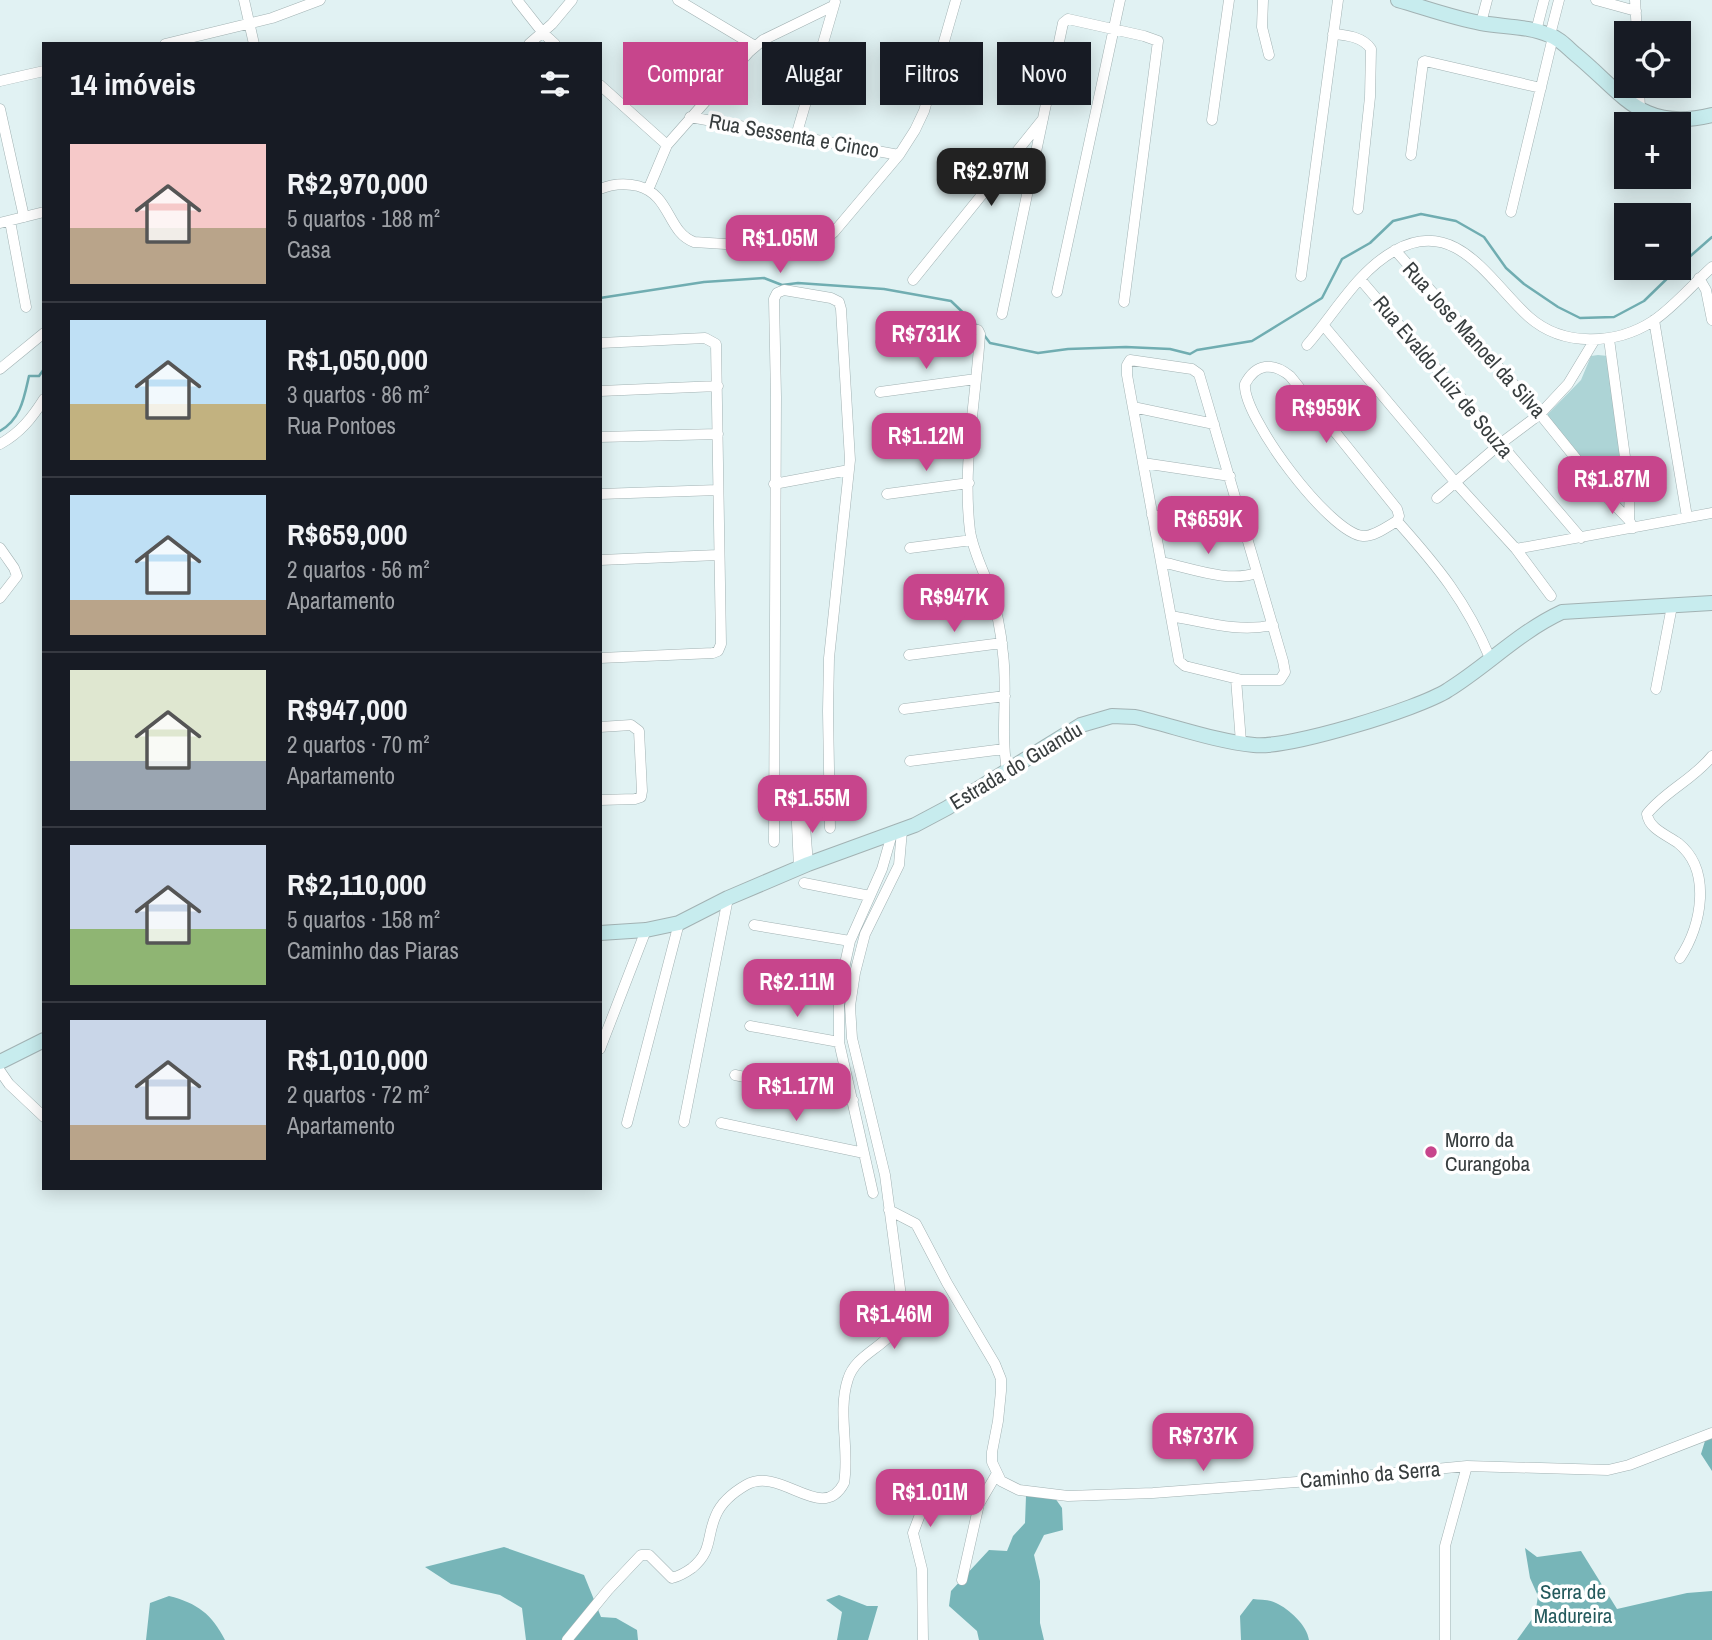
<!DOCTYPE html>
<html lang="pt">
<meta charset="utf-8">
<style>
body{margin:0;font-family:"Archivo Narrow",sans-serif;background:#20242c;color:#f1f3f6;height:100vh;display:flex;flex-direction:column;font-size:26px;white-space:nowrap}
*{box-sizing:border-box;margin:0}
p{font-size:23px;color:#9ea1a6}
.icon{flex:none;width:38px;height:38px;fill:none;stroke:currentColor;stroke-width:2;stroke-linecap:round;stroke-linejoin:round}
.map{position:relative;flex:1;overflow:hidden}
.details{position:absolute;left:42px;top:42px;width:560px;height:1148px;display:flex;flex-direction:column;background:#171b24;border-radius:0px;box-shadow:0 4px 18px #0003}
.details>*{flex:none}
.top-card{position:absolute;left:623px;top:42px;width:665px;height:63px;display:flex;gap:14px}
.controls{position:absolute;left:1614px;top:21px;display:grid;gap:14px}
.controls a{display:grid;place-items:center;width:77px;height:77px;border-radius:0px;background:#171b24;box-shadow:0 4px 18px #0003;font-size:35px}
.price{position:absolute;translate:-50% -60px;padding:0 16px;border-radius:14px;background:#c7458c;color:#fff;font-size:23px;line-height:46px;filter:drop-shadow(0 2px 4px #0008)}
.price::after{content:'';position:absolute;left:50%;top:42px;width:21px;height:16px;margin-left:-10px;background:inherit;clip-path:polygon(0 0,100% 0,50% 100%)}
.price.on{background:#222;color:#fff}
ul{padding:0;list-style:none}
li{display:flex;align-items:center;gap:21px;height:175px;padding:0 28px}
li+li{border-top:2px solid #363941}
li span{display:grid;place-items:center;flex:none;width:196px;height:140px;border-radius:0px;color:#555}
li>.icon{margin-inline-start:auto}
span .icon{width:84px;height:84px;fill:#fffc;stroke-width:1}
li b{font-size:30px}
h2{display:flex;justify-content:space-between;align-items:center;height:84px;padding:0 28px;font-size:30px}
.tag{padding:0 24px;border-radius:0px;background:#171b24;box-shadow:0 4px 18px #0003;font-size:24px;line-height:63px}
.tag.on{background:#c7458c;color:#fff}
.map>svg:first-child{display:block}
</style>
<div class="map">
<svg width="1712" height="1640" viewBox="0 0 1712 1640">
<rect width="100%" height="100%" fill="#e1f2f3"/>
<path fill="#add4d6" d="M 1598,355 L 1608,356 L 1627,487 L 1612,497 L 1546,416 L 1581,380 L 1591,356 Z"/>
<path fill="#77b5b8" d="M 1712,1437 L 1712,1471 L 1701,1454 L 1705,1441 Z
M 1026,1496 L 1055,1498 L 1062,1508 L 1063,1530 L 1044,1535 L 1034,1555 L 1040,1581 L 1040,1623 L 1044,1640 L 979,1640 L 977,1631 L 949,1606 L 951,1591 L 989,1550 L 1007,1551 L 1013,1536 L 1025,1523 Z
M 504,1547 L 584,1575 L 601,1617 L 616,1618 L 637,1630 L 638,1640 L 526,1640 L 522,1608 L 500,1595 L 451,1584 L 425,1567 Z
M 1525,1548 L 1537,1557 L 1581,1551 L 1617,1609 L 1687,1593 L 1712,1591 L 1712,1640 L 1517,1640 L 1535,1615 L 1538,1596 L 1530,1578 Z
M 839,1595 L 867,1606 L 878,1606 L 868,1640 L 837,1640 L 842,1612 L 826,1600 Z
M 169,1596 C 197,1603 212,1614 225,1640 L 146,1640 L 150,1603 Z
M 1253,1599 C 1260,1600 1269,1599 1276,1603 C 1289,1609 1307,1625 1309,1640 L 1241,1640 L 1240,1616 Z"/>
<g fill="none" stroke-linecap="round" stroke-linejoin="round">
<path stroke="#70adb1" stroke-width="2.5" d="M 1678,267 L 1712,237
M 600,298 L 704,282 L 764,278 L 782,285 L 798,283 L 884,289 L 951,301 L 978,327
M 984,335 L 990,343 L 1038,353 L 1068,349 L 1126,347 L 1170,349 L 1190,354 L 1197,350 L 1252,341 L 1278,325 L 1322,298 L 1342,259 L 1370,243 L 1393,221 L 1421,214 L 1456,221 L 1484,237 L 1506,268 L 1524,284 L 1558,307 L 1580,318 L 1614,317 L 1644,301 L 1678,268
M 0,431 C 21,419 24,398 29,376 L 39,376 L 44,369"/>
<g stroke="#a2b2b3" stroke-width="11">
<path id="street" d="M 244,0 L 254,44
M 517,0 L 543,33 L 555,44
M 678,0 L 755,46
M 1263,0 L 1262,27 L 1269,55
M 1596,0 L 1636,11
M 1635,0 L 1637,33
M 1481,23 L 1487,0
M 1536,31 L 1544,0
M 1333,34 C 1347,35 1363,37 1371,49 L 1370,97 L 1358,209
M 1550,35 L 1559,0
M 165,44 L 272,18 L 320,0
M 529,44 L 552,24 L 572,0
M 0,81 L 44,71
M 600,85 L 667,145
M 1639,86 L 1640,110
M 0,109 L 24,217
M 690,117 L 899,155
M 1212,120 L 1229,0
M 796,136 L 835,2
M 1411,155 L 1423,62 L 1425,61 L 1541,88
M 600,189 C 612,184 625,183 638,186 C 671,195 667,232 694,242 L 804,249 L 819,245 L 834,232 L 899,155 L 915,130 L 924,111 L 956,0
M 648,190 L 667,145 L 749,52 L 763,40 L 833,6
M 1511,212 L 1553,37
M 10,221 L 26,307
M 0,223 L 44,212
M 1395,250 L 1540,414 L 1607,497 L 1629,520 L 1633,528
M 1301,276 L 1338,0
M 1699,278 L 1706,290 L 1712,320
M 1360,279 L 1581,538
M 913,280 L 1043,119
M 1057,292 L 1120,0
M 1002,314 L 1063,23 L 1068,19 L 1144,36 L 1158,41 L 1124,302
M 1654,320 L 1687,517
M 1324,326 L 1456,483 L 1516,549 L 1551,596
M 1609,339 L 1625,457 L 1630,480 L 1629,520
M 881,342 L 968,329 L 978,330 L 980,334 C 976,399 962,466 970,531 C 973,550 982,568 989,586 C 996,607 1001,631 1003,654 C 1008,693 1000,731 1007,770
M 600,343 L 705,338 L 716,344 L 721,644 L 718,651 L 713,653 L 600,658
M 1307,345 C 1335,313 1357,272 1394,251 C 1456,215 1490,282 1529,317 C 1563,347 1616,345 1653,321 C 1674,307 1693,284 1712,267
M 1130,360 L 1192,369 L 1199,374 L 1283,661 L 1285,672 L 1280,680 L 1242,680 L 1185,666 L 1179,661 L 1127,375 L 1127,365 Z
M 0,369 L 44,333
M 600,391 L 718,386
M 880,392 L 976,379
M 1133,407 L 1214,424
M 600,437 L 718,434
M 887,443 L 971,431
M 0,444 C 20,433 32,418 44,399
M 1143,463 L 1230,476
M 774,484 L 849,470
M 600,494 L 718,490
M 887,494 L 969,483
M 1437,498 L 1500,444 L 1540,414 L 1568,384 L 1594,341
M 1152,515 L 1244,527
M 1397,521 C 1388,526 1374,537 1363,536 C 1330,534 1242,416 1245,384 C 1256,363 1273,362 1290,376 L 1397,509 L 1399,516 L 1397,521 C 1438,567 1466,601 1490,658
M 0,548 L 14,568 L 17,576 L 0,598
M 910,548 L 972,540
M 1516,549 L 1712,513
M 600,560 L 718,555
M 1161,562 C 1191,568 1227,583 1257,573
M 938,597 L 990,590
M 1171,616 C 1205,622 1239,633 1273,625
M 909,655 L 1002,643
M 1236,679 L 1241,742
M 1656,689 L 1672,606
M 904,709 L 1005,696
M 600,727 L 631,725 L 639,731 L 642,791 L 641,797 L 635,799 L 600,800
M 910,761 L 1004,749
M 803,801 L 808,864
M 796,802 L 799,868
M 774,806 L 828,794
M 774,842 L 776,397 L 774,299 L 777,293 L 784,290 L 831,298 L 839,302 L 841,309 L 850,460 L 829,658 L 828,711 L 830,828
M 804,883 L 870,896
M 754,925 L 850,941
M 1680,958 C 1702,925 1712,870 1678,843 C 1667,835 1649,829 1647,814 C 1665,791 1694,779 1712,756
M 753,977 L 839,991
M 750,1026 L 839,1042
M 600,1049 L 646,930
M 0,1071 L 9,1084 L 44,1117
M 735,1075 L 853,1100
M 684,1122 L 728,898
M 627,1123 L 679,923
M 721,1123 L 864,1153
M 873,1193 L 839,1042 L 839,991 L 850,941 L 882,869 L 892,834
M 889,1210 L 916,1224 L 947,1283 L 995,1364 L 1001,1379 L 1001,1391 L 998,1421 L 992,1452 L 992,1462 L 1001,1481 L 1019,1490 L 1068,1496 L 1153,1493 L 1310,1481 L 1467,1466 L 1608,1470 L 1629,1465 L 1712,1433
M 962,1580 L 979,1504
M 567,1640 L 608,1590 L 641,1555 L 649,1555 L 672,1578 C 680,1576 685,1573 692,1568 C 713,1551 706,1537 716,1515 C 722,1501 734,1492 746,1485 C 781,1465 822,1525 844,1483 C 850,1450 837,1412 848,1379 C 856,1353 888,1347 898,1323 C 901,1314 901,1305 901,1296 L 885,1175 L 852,1038 L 850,1006 L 855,973 L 865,934 L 899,865 L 902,830
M 923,1640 L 922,1569 L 913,1533 L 921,1512 L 935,1497 L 979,1504 L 996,1475
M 1445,1640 L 1445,1546 L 1467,1466"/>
</g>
<g stroke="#a2b2b3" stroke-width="16">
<path id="secondary" d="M 1398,0 C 1426,8 1453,18 1481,23 C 1503,27 1529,26 1549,35 C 1559,38 1567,47 1575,54 C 1623,93 1641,133 1712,115
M 600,933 L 646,930 L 679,923 L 728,898 L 808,864 L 915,825 L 947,808 L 1081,725 L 1112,716 L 1135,717 C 1174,726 1214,741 1254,745 C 1287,749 1419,709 1448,690 C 1487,666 1519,632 1562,612 L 1712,603
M 0,1062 L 44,1040"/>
</g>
<use href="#street" stroke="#fff" stroke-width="10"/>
<use href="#secondary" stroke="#c7ecee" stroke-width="14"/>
</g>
<circle fill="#c7458c" stroke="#fff" stroke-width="2.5" cx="1431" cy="1152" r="7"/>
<g text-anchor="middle" stroke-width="7" stroke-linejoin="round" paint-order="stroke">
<g font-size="21" fill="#383e3f" stroke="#fff">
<text transform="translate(794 136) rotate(10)" y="7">Rua Sessenta e Cinco</text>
<text transform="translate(1474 340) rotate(48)" y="7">Rua Jose Manoel da Silva</text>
<text transform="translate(1443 377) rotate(50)" y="7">Rua Evaldo Luiz de Souza</text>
<text transform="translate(1016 766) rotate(-31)" y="7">Estrada do Guandu</text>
<text transform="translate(1370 1475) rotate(-5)" y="7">Caminho da Serra</text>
</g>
<g font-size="21" fill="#383e3f" stroke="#fff" text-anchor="start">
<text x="1445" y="1147">Morro da<tspan x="1445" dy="24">Curangoba</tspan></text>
</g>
<g font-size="21" fill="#245a5d" stroke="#fff">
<text x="1573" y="1599">Serra de<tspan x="1573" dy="24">Madureira</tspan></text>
</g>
</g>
</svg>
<div class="controls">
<a><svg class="icon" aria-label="locate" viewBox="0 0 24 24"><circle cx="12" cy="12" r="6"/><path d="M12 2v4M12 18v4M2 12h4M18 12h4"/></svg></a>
<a>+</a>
<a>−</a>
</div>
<b class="price on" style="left:991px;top:208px">R$2.97M</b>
<b class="price" style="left:780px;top:275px">R$1.05M</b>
<b class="price" style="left:926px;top:371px">R$731K</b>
<b class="price" style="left:1326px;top:445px">R$959K</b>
<b class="price" style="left:926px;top:473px">R$1.12M</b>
<b class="price" style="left:1612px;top:516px">R$1.87M</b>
<b class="price" style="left:1208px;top:556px">R$659K</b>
<b class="price" style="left:954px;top:634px">R$947K</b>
<b class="price" style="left:812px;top:835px">R$1.55M</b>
<b class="price" style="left:797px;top:1019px">R$2.11M</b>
<b class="price" style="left:796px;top:1123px">R$1.17M</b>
<b class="price" style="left:894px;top:1351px">R$1.46M</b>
<b class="price" style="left:1203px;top:1473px">R$737K</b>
<b class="price" style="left:930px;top:1529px">R$1.01M</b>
<div class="top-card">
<a class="tag on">Comprar</a>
<a class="tag">Alugar</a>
<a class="tag">Filtros</a>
<a class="tag">Novo</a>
</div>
<section class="details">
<h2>14 imóveis<svg class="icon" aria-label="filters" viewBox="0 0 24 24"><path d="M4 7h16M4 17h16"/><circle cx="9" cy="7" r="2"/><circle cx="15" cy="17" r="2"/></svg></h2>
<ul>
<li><span style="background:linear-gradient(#f6c9c9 60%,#b9a48a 0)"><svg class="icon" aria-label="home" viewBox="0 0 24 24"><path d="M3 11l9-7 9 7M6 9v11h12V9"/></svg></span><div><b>R$2,970,000</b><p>5 quartos · 188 m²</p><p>Casa</p></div></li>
<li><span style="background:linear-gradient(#bfe0f5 60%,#c2b280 0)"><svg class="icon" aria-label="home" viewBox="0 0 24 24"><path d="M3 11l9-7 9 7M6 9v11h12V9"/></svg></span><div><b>R$1,050,000</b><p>3 quartos · 86 m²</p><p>Rua Pontoes</p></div></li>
<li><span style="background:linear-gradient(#bfe0f5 75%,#b9a48a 0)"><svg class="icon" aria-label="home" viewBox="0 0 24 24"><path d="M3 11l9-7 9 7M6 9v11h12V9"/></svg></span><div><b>R$659,000</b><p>2 quartos · 56 m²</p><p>Apartamento</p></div></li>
<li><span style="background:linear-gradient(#dfe7d0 65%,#9aa5b1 0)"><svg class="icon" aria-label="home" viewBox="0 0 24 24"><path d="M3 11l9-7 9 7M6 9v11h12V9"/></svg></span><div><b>R$947,000</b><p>2 quartos · 70 m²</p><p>Apartamento</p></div></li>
<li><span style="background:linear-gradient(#c9d6e8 60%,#8fb573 0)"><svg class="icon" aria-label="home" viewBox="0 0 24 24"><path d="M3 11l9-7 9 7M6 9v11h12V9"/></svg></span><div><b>R$2,110,000</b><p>5 quartos · 158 m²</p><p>Caminho das Piaras</p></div></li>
<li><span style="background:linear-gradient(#c9d6e8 75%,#b9a48a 0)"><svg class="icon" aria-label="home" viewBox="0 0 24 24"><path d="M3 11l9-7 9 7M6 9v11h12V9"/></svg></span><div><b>R$1,010,000</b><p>2 quartos · 72 m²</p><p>Apartamento</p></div></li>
</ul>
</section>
</div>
